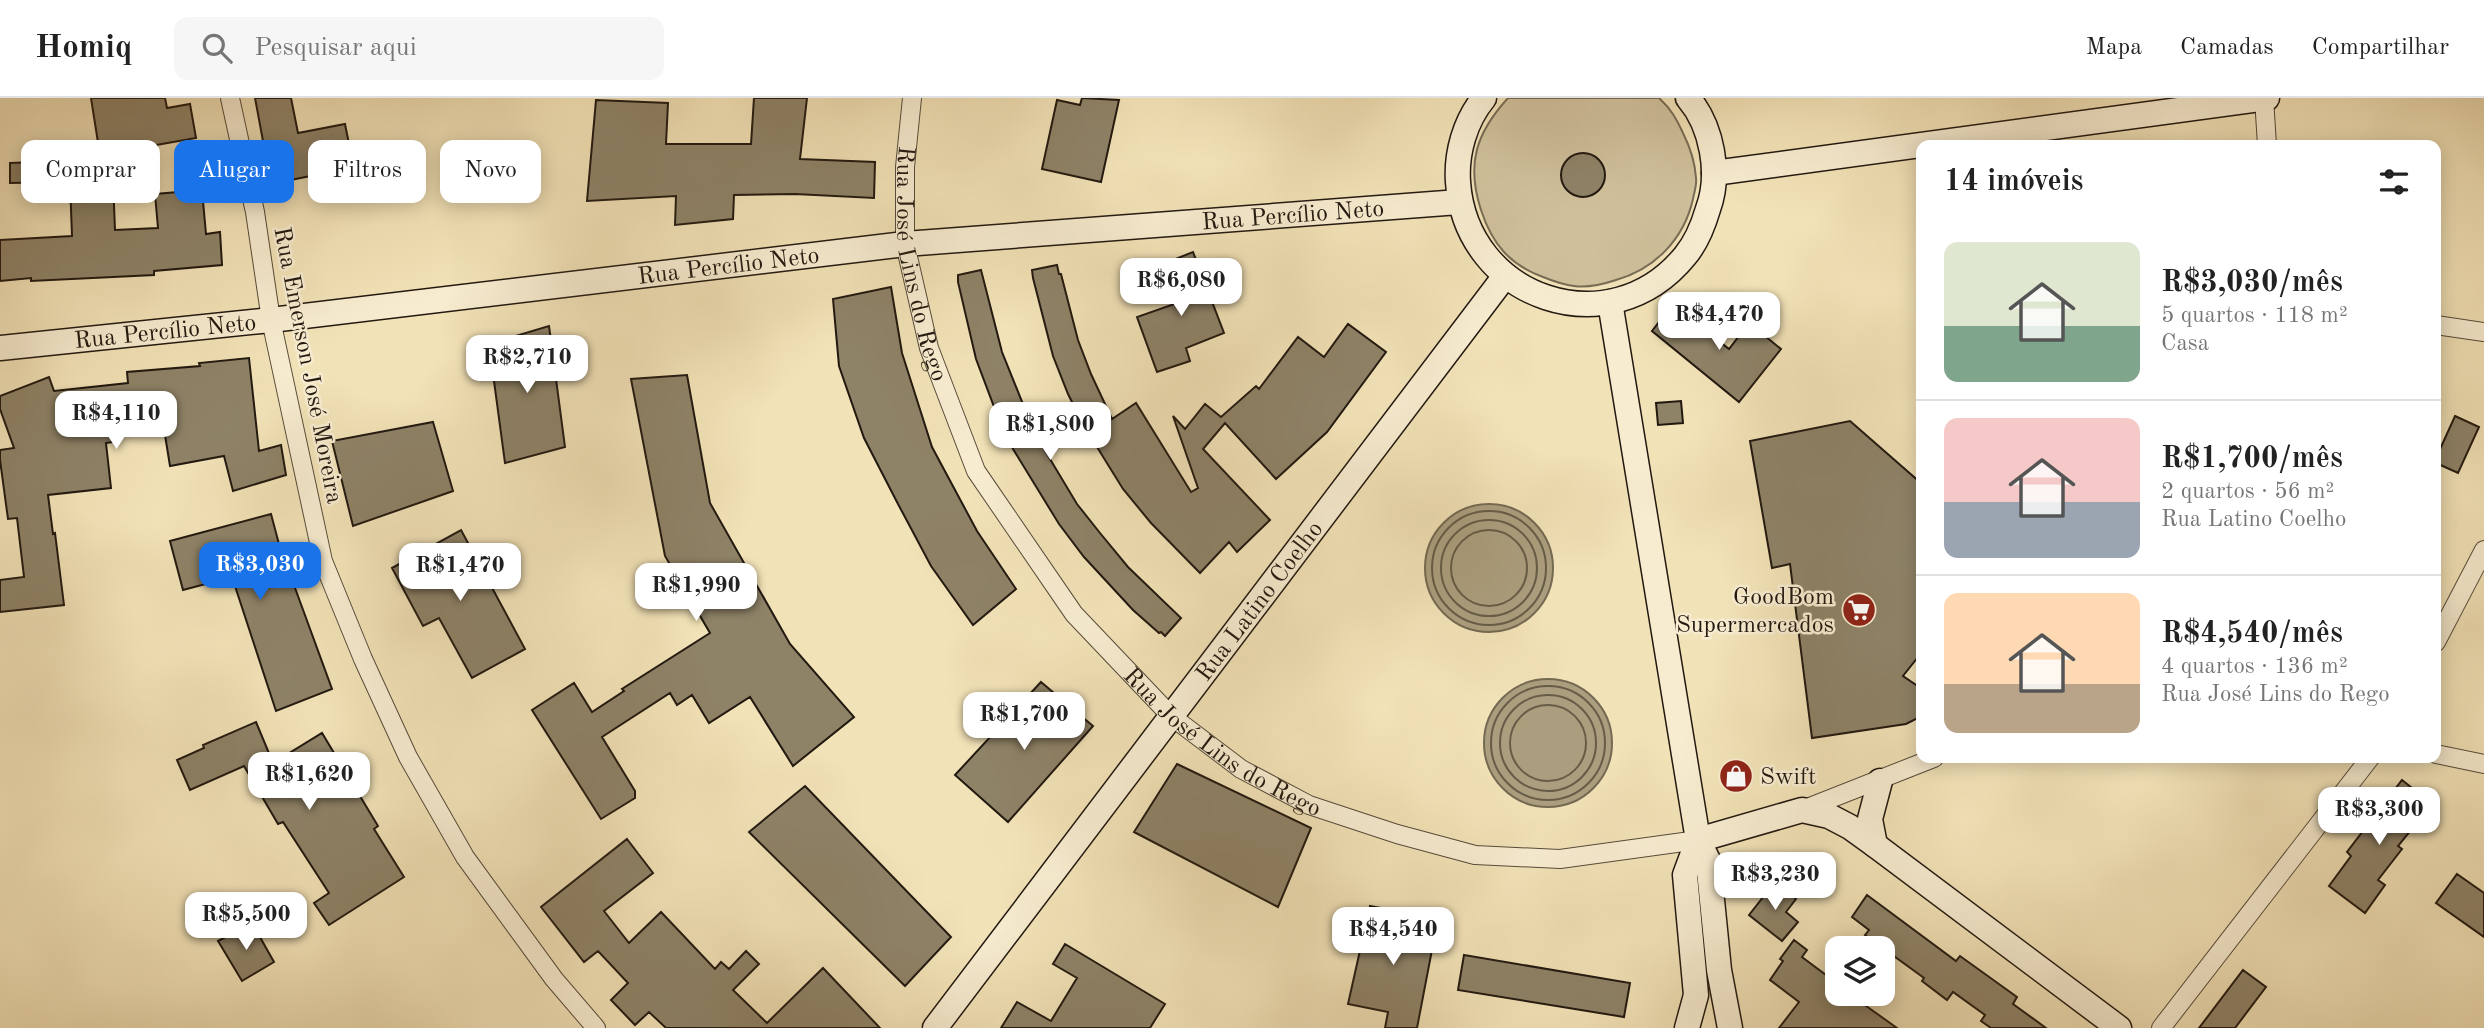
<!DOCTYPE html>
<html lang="pt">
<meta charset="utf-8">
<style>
body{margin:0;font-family:"Old Standard TT",serif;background:#f6f6f6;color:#222;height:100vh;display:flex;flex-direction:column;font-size:26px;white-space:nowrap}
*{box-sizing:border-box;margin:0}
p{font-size:23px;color:#767676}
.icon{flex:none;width:38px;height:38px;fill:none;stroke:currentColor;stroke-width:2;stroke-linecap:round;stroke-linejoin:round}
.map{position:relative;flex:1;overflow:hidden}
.sheet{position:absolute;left:1916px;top:42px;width:525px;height:623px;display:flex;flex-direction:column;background:#fff;border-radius:14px;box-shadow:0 4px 18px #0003}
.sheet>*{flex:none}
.banner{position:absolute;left:21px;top:42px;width:665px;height:63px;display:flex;gap:14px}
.controls{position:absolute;left:1825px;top:838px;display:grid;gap:14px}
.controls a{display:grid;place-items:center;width:70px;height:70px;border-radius:14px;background:#fff;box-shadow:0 4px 18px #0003;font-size:35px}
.price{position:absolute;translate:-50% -60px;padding:0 16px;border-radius:14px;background:#fff;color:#222;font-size:23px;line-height:46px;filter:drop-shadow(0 2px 4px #0008)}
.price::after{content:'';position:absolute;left:50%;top:42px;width:21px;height:16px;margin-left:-10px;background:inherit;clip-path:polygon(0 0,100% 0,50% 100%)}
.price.active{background:#1a73e8;color:#fff}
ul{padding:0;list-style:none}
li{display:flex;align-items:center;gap:21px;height:175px;padding:0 28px}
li+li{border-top:2px solid #e0e0e0}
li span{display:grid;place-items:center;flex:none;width:196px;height:140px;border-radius:14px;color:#555}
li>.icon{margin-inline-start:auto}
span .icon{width:84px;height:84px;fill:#fffc;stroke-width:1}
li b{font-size:30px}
h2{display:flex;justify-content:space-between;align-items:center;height:84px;padding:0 28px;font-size:30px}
.tag{padding:0 24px;border-radius:14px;background:#fff;box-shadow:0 4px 18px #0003;font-size:24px;line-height:63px}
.tag.active{background:#1a73e8;color:#fff}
header{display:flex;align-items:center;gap:42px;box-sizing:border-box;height:98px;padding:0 35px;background:#fff;border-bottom:2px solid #e0e0e0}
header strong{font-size:33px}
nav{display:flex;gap:38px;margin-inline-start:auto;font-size:24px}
.search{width:490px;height:63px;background:#f6f6f6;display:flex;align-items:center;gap:18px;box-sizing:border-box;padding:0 24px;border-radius:14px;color:#767676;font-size:26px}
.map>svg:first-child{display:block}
</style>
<header>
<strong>Homiq</strong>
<div class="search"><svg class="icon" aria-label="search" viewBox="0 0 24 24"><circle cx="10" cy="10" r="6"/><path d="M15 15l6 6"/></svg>Pesquisar aqui</div>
<nav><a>Mapa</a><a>Camadas</a><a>Compartilhar</a></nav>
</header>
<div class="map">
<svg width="2484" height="930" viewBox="0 0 2484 930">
<rect width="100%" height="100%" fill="#f2e2b7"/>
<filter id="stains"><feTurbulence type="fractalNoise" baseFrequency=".00286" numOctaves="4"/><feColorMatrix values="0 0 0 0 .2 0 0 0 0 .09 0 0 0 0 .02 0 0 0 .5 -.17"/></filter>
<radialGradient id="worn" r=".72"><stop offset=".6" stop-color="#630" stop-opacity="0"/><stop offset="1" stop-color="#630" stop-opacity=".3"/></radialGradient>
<path fill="#cfc09b" stroke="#786c56" stroke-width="2" d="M 1508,0 L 1659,0 C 1671,11 1676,20 1683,35 C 1690,49 1695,64 1696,80 C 1697,87 1694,95 1693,101 C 1684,141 1655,171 1616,182 C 1604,186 1587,190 1574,188 C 1564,187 1553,183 1543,179 C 1510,167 1492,146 1481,112 C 1466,66 1476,35 1508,0 Z"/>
<path fill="#ab9e7e" stroke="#746952" stroke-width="2" d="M1425 470a64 64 0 1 1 128 0a64 64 0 1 1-128 0Z
M1484 645a64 64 0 1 1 128 0a64 64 0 1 1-128 0Z"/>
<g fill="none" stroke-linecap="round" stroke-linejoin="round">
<path stroke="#665c47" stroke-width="2" d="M1432 470a57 57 0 1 1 114 0a57 57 0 1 1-114 0Z
M1441 470a48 48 0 1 1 96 0a48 48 0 1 1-96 0Z
M1451 470a38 38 0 1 1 76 0a38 38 0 1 1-76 0Z
M1491 645a57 57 0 1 1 114 0a57 57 0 1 1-114 0Z
M1500 645a48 48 0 1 1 96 0a48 48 0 1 1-96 0Z
M1510 645a38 38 0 1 1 76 0a38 38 0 1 1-76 0Z"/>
</g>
<path fill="#8e8267" stroke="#221910" stroke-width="2" d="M 91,0 L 165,0 L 167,10 L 190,6 L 196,40 L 100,57 Z
M 255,0 L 291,0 L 298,35 L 345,26 L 351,56 L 342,58 L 345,71 L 271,86 Z
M 754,0 L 807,0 L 800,61 L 875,64 L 874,100 L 795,96 L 734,97 L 733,121 L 675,127 L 676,98 L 587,103 L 596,2 L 668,5 L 666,46 L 751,46 Z
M 1082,0 L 1119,2 L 1101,84 L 1042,71 L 1057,2 L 1080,7 Z
M1561 77a22 22 0 1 1 44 0a22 22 0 1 1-44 0Z
M 66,63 L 67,84 L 10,85 L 10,65 Z
M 113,82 L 115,132 L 158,130 L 155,96 L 202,92 L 206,136 L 220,134 L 222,167 L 154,173 L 154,177 L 31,183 L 31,180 L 0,183 L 0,142 L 72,138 L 70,84 Z
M 1193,154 L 1224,235 L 1186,250 L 1190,263 L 1157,274 L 1137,219 L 1183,203 L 1168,164 Z
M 1057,167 L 1059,176 L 1061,176 L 1078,242 L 1091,276 L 1112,321 L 1136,305 L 1191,394 L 1198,390 L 1173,318 L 1185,331 L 1205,306 L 1221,319 L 1256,288 L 1259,291 L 1298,239 L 1324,259 L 1348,226 L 1386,254 L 1327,334 L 1276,381 L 1225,325 L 1203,351 L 1270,422 L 1237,454 L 1229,444 L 1200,475 L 1151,425 L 1123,391 L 1084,328 L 1068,296 L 1053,258 L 1033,180 L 1032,172 Z
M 981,172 L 1002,254 L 1035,336 L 1077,406 L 1100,435 L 1128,469 L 1181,520 L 1165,538 L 1161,534 L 1159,535 L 1133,512 L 1084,459 L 1059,426 L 1013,351 L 993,306 L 976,261 L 958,184 L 958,177 Z
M 891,189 L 902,255 L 932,349 L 977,433 L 1016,491 L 973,527 L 931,468 L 898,406 L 864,340 L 839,268 L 833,201 Z
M 1673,206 L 1729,251 L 1749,225 L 1781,251 L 1739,304 L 1652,233 Z
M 549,228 L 565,349 L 505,365 L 489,246 Z
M 249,260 L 259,353 L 281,347 L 286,377 L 233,393 L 224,358 L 170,368 L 160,306 L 116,311 L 120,343 L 106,345 L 111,390 L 48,397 L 53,436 L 55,435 L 64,507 L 0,514 L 0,482 L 24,479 L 17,420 L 8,421 L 0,362 L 0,352 L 14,350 L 0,311 L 0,298 L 49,279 L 54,293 L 128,285 L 127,274 L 200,268 L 199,265 Z
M 687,277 L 710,405 L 790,546 L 854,619 L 793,668 L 750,599 L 709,625 L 692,597 L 677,607 L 670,595 L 602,639 L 635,693 L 635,700 L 601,721 L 532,612 L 574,585 L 592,614 L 624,593 L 622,591 L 710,535 L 665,458 L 631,281 Z
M 1681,303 L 1683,325 L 1658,327 L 1656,305 Z
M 2455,318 L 2479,329 L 2458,375 L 2436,365 L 2436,360 Z
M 1850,323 L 1922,386 L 1922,554 L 1903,578 L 1922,591 L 1922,618 L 1906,626 L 1812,640 L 1790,466 L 1772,470 L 1750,343 Z
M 433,324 L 453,393 L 353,428 L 332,343 Z
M 271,416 L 288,480 L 291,479 L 332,591 L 276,613 L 232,479 L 183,492 L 170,443 Z
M 461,432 L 525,551 L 472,580 L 439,520 L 423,528 L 392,470 Z
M 1041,584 L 1093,628 L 1008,724 L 955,677 Z
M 256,624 L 273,665 L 322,635 L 378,728 L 374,731 L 404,779 L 329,827 L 314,805 L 329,795 L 283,724 L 278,726 L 244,668 L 190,692 L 177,662 L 204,650 L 203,647 Z
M 1177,666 L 1311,730 L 1278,809 L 1134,734 Z
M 2402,682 L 2432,706 L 2398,748 L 2402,751 L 2378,782 L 2385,787 L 2365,815 L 2329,788 L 2351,758 L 2347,754 Z
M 805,688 L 951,839 L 905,888 L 749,734 Z
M 627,741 L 653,775 L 604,813 L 629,845 L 661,814 L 715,871 L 721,864 L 729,871 L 746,853 L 759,866 L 733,892 L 767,925 L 823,870 L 880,930 L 666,930 L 649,914 L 635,927 L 611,902 L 628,885 L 598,853 L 584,864 L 541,809 Z
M 2457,776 L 2484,795 L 2484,839 L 2436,805 Z
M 1775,784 L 1796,801 L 1786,814 L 1798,824 L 1782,843 L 1749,817 Z
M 1867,797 L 1956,863 L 1960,858 L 2017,899 L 2013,906 L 2046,930 L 1991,930 L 1981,923 L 1985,917 L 1953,894 L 1947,902 L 1922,883 L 1924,880 L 1865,837 L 1869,832 L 1852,819 Z
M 1370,808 L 1419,817 L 1416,828 L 1436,831 L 1417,930 L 1385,930 L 1388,914 L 1348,906 Z
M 252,825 L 274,864 L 242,883 L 218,843 Z
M 1794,842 L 1807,852 L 1802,859 L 1838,886 L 1838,896 L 1868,896 L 1862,905 L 1897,930 L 1779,930 L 1799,904 L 1770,882 L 1783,863 L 1780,861 Z
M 1065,846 L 1165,906 L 1150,930 L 1001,930 L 1017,904 L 1051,923 L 1077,880 L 1053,866 Z
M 1464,857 L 1630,885 L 1624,919 L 1458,892 Z
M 2243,872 L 2266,889 L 2235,930 L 2199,930 Z"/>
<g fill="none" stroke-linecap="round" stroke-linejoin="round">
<g stroke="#564b3a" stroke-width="20">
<g id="street">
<path d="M 230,0 L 255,114 L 271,222 L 323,463 L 363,561 L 408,659 L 465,759 L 554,881 L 596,930"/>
<path id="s1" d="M 912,0 L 905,69 L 905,146 L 929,250 L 976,373 L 1074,516 L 1171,618 L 1241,671 L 1309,707 L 1397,736 L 1475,757 L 1560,761 L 1698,742"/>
<path d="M 2264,0 L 2267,47"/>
<path d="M 2436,227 L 2484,234"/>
<path d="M 2436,544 L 2484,452"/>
<path d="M 2436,656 L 2484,666"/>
<path d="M 1802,712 L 1934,660"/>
<path d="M 2161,930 L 2370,660"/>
</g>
</g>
<g stroke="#221910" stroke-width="27">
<g id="secondary">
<path d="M 1484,0 C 1465,23 1456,55 1458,84 C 1466,201 1610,250 1685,158 C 1696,145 1703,128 1708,111 C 1721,76 1712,28 1688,0"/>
<path d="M 1714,75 L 2267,0"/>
<path d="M 1610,204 L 1698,742 L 1708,762 L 1719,872 L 1730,930"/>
<path id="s2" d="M 0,250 L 271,222 L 905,146 L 1459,104"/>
<path d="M 1698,742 L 1802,712 L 1829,718 L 1850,729 L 1875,747 L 2119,930"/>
<path d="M 1875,747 L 1870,721 L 1880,683"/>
<path id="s3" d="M 935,930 L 1505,178"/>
<path d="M 1687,930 L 1696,897 L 1685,777 L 1698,742"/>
</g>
</g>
<use href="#street" stroke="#f7ecd0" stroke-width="18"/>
<use href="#secondary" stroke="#f7ecd0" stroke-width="24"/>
</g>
<defs>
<g id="supermarket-disc" transform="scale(1.75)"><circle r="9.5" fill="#8f2418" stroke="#f7ecd0"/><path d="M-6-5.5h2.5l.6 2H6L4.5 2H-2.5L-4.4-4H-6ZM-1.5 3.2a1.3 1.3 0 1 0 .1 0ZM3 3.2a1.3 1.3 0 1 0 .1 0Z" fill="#fff"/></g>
<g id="shop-disc" transform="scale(1.75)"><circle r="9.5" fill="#8f2418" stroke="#f7ecd0"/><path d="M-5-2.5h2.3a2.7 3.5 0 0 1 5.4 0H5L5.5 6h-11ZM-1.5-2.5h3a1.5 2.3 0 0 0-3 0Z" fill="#fff"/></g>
</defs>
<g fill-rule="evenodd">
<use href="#supermarket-disc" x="1859" y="512"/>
<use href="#shop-disc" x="1736" y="678"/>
</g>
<g text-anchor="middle" stroke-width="5" stroke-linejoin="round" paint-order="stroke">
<g font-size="24" fill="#221910" stroke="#f7ecd0">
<text dy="8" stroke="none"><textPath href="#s2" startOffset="1300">Rua Percílio Neto</textPath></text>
<text dy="8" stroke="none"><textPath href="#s1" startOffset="168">Rua José Lins do Rego</textPath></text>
<text dy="8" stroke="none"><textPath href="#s2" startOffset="733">Rua Percílio Neto</textPath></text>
<text dy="8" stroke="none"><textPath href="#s2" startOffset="166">Rua Percílio Neto</textPath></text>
<text transform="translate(309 267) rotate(79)" y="8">Rua Emerson José Moreira</text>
<text dy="8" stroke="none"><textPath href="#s3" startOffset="536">Rua Latino Coelho</textPath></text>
<text dy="8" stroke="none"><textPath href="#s1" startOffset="756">Rua José Lins do Rego</textPath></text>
</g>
<g font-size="24" fill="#221910" stroke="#f7ecd0" text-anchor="end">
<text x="1834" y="506">GoodBom<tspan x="1834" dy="28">Supermercados</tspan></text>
<text x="1760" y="686" text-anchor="start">Swift</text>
</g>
</g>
<rect width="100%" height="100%" filter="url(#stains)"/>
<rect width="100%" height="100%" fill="url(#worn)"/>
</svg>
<div class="controls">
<a><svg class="icon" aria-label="layers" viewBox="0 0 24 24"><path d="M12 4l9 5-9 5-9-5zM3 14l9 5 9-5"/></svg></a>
</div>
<b class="price" style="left:1181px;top:220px">R$6,080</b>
<b class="price" style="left:1719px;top:254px">R$4,470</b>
<b class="price" style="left:527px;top:297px">R$2,710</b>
<b class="price" style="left:116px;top:353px">R$4,110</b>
<b class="price" style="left:1050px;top:364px">R$1,800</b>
<b class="price active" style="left:260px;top:504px">R$3,030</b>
<b class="price" style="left:460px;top:505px">R$1,470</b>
<b class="price" style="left:696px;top:525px">R$1,990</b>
<b class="price" style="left:1024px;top:654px">R$1,700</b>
<b class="price" style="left:309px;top:714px">R$1,620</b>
<b class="price" style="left:2379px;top:749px">R$3,300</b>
<b class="price" style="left:1775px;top:814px">R$3,230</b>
<b class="price" style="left:246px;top:854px">R$5,500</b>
<b class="price" style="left:1393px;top:869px">R$4,540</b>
<div class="banner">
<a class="tag">Comprar</a>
<a class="tag active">Alugar</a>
<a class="tag">Filtros</a>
<a class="tag">Novo</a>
</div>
<section class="sheet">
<h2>14 imóveis<svg class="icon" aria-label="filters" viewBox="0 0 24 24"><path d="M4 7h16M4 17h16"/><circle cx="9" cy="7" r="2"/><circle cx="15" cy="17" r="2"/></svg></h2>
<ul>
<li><span style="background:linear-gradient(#dfe7d0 60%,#7fa58c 0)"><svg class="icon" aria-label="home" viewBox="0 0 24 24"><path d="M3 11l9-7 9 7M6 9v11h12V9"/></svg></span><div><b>R$3,030/mês</b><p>5 quartos · 118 m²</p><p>Casa</p></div></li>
<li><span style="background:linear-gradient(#f6c9c9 60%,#9aa5b1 0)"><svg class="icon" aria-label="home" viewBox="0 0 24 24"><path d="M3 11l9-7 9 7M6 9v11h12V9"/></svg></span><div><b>R$1,700/mês</b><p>2 quartos · 56 m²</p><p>Rua Latino Coelho</p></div></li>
<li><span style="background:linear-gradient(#ffd9b3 65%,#b9a48a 0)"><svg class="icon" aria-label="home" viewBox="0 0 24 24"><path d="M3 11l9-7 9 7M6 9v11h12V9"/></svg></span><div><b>R$4,540/mês</b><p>4 quartos · 136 m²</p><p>Rua José Lins do Rego</p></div></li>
</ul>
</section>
</div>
